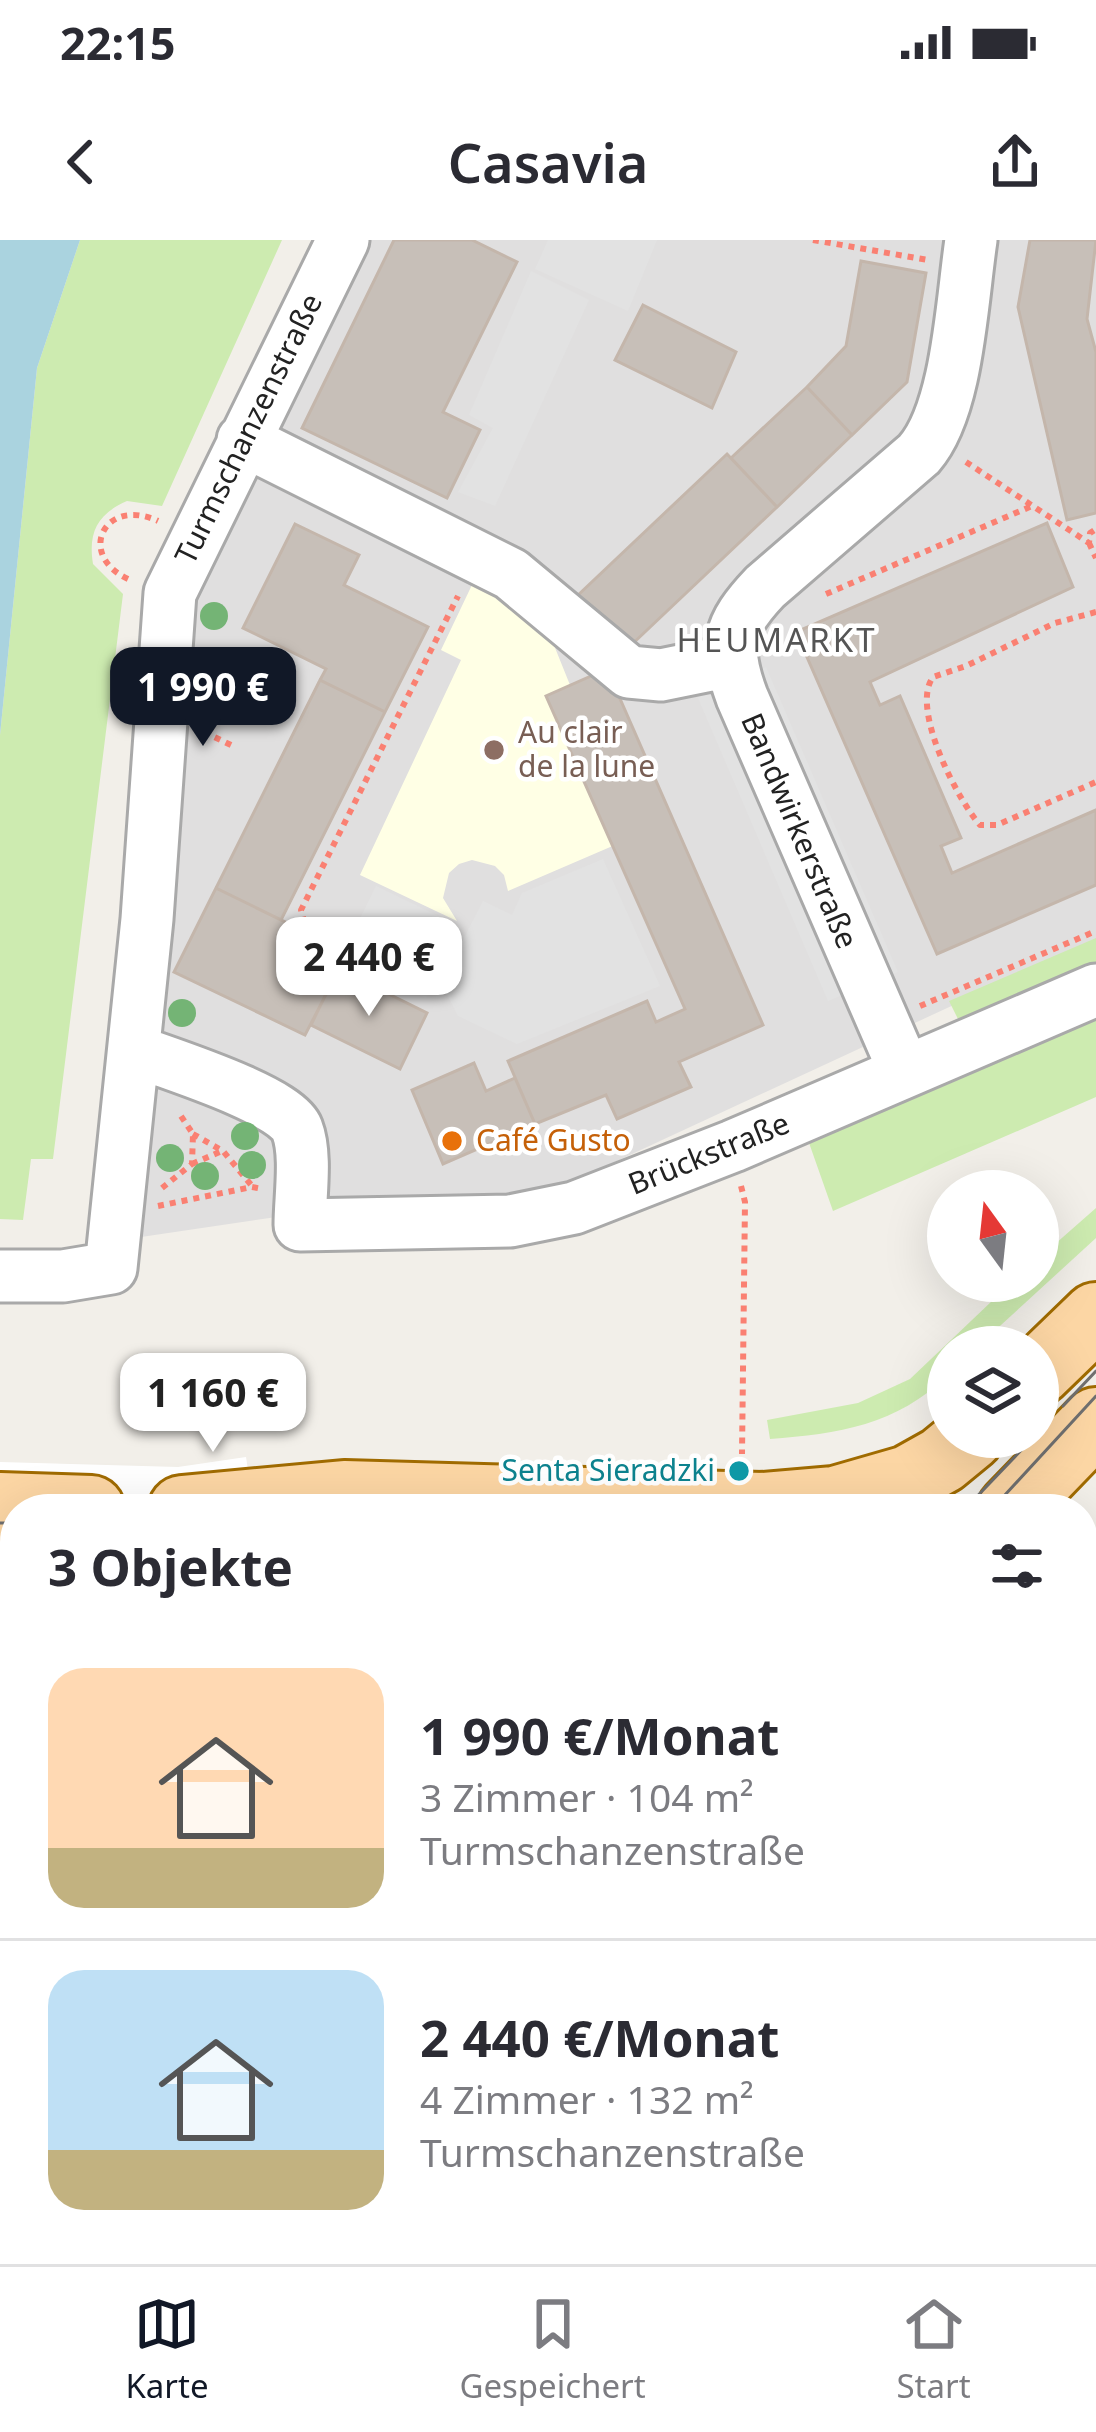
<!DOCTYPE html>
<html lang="de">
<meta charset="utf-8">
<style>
body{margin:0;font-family:"Noto Sans",sans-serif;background:#f7f7f7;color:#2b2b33;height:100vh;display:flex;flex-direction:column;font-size:45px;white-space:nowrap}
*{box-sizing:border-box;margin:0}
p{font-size:39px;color:#7c7c81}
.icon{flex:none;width:66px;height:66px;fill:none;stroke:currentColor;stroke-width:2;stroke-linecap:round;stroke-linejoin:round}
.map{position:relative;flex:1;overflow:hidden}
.details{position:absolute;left:0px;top:1254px;width:1098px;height:771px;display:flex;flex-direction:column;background:#fff;border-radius:48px 48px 0 0;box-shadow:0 12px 48px #0002}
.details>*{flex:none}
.needle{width:78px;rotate:345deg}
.tools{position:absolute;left:927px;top:930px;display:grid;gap:24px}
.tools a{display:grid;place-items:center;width:132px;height:132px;border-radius:50%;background:#fff;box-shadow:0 12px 48px #0002;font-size:60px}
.price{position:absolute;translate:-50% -102px;padding:0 27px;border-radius:24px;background:#fff;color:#222;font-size:39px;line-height:78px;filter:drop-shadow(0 3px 6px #0008)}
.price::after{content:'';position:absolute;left:50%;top:72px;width:36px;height:27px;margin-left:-18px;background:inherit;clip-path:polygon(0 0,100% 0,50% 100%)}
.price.current{background:#111827;color:#fff}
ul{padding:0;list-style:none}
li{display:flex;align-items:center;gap:36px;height:300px;padding:0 48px}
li+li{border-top:3px solid #e1e1e2}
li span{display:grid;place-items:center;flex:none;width:336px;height:240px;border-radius:36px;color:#555}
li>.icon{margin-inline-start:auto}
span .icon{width:144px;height:144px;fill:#fffc;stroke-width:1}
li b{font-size:51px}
h2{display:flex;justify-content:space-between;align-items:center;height:144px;padding:0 48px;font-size:51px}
.status{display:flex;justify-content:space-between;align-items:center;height:84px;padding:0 60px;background:#fff;direction:ltr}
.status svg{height:33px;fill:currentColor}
header{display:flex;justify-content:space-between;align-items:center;height:156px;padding:0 48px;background:#fff;font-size:54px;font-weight:600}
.dock{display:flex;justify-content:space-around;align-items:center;height:168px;border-top:3px solid #e1e1e2;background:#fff;font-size:33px;color:#7c7c81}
.dock a{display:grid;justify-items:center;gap:6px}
.dock .current{color:#111827}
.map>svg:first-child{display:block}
</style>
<div class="status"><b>22:15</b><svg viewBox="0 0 49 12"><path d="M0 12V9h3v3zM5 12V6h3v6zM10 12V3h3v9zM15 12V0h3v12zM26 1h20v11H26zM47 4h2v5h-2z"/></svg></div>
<header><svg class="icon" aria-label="back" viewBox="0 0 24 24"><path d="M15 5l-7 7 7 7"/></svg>Casavia<svg class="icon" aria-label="share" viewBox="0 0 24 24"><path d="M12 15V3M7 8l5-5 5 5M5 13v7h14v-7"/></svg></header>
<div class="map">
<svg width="1096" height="2024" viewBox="0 0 1096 2024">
<rect width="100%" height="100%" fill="#f2efe9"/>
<path fill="#e0dfdf" d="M 354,0 L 1096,0 L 1096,699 L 535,959 L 283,976 L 87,1005 L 171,357 Z"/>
<path fill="#f2dad9" d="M 441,2010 L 887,2010 L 895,2024 L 449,2024 Z"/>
<path fill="#ffffe5" d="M 480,328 L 539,368 L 570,445 L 547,456 L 673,580 L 508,651 L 504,635 L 495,626 L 472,620 L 459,624 L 449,633 L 443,658 L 457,681 L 360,635 L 461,420 L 441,410 Z"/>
<path fill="#cdebb0" d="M 80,0 L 282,0 L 162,266 L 127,261 C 97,274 88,293 93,324 L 123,354 L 53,919 L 31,919 L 23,980 L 0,979 L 0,495 L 37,128 Z
M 1096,698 L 1096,730 L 962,787 L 949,761 Z
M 1096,772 L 1096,857 L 833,971 L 808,900 Z
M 1096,968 L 1096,998 L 977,1107 L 948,1107 L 948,1135 C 897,1185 838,1194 770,1199 L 767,1180 L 858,1163 L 910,1139 L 1013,1041 L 1038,1041 L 1038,1019 Z
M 0,1368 L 15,1369 L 15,2010 L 293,2010 L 295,2024 L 0,2024 Z"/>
<path fill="#e2e2e2" d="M 548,0 L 657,0 L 628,71 L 535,29 Z
M 531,31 L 589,60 L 495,266 L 458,252 L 493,188 L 469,175 Z
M 734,388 L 737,440 L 766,427 L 898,732 L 828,761 L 677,409 Z
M 603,619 L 660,746 L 517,804 L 458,776 L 441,743 L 483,661 L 512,675 L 522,653 Z
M 376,646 L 461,687 L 426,758 L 341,717 Z"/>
<path fill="#aad3df" d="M 0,0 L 80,0 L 37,128 L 0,495 Z"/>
<path fill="#fff" d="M 246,1217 L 254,1269 L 15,1269 L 15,1369 L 0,1368 L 0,1222 L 178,1227 Z"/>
<path fill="#c7bfb8" stroke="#c4b6ab" stroke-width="3" d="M 394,0 L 472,0 L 517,22 L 443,172 L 480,190 L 447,258 L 302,188 Z
M 1030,0 L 1096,0 L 1087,79 L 1096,112 L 1096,273 L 1067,280 L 1018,67 Z
M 861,21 L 926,33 L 907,142 L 852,195 L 807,147 L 846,106 Z
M 643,65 L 736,112 L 712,168 L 615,120 Z
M 807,147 L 852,195 L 777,267 L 731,218 Z
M 727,214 L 777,267 L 627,409 L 576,357 Z
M 1047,283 L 1073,347 L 870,442 L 880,465 L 900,456 L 961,598 L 941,606 L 952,633 L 1096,570 L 1096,645 L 937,714 L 796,392 Z
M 295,284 L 359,315 L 344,345 L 428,387 L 385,472 L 320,440 L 326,429 L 243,388 Z
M 607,429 L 763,785 L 679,822 L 691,847 L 617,879 L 606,855 L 535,884 L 508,821 L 647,761 L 656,782 L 685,769 L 546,456 Z
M 320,440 L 385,472 L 281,680 L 216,648 Z
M 216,648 L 320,699 L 306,728 L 333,741 L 305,795 L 174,732 Z
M 338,729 L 427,773 L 400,829 L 311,785 Z
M 474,823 L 486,851 L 515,838 L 535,884 L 443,924 L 412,850 Z
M 580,2010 L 630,2010 L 608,2024 L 588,2024 Z
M 749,2010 L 825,2010 L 834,2024 L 759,2024 Z"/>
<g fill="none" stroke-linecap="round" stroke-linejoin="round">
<g stroke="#a9a9a9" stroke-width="57">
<path id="minor" d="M 243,200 L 511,334 L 629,432 L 661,435 L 730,421
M 135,811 C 167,823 286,860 297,889 C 307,915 300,957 300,985 L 510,981 L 574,968 L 733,906 L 1096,750
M 905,832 L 742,457 C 723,406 728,386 765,347 L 919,214 C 958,170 962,59 971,0
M 0,1036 L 63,1036 L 111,1028 L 147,679 L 170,353 L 343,0
M 375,2010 L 379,2024
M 911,2010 L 919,2024"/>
</g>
<g stroke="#a06b00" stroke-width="72">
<path id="major" d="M 1038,1132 L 1096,1076
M 0,1266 L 91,1269
M 182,1269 L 344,1254 L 762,1266 L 835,1260 L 908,1239 L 942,1220 L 970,1197
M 1011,1269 L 1096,1181
M 0,1322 L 15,1323
M 1083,1683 L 1096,1718
M 1083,1923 L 1092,2024"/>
</g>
<path stroke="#fa8072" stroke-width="6" stroke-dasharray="6 6" stroke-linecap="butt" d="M 813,0 L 928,20
M 966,222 L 1089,303 L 1090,293 L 1096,289
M 1089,303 L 1096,318
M 128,339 C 76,315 104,256 158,281
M 826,354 L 1032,266
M 1096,372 L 1055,383 L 966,426 L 933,437 C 910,468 957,559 980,585 L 997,585 L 1096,542
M 205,424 L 258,456
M 204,492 L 233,506
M 326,694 L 304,681 L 301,670 L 458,356
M 920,766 L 1096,691
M 193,894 L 223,911 L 252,946
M 192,924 L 222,911
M 741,946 L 745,962 L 742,1214
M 162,948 L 192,924 L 193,894 L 179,873
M 158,966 L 252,947 L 263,949
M 1083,1340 L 1096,1338
M 315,2010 L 316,2024"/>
<use href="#minor" stroke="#fff" stroke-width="51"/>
<use href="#major" stroke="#fcd6a4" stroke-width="66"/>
<path stroke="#707070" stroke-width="3" d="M 1063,1166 L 1096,1131
M 965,1269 L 1031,1200
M 992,1269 L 1096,1156
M 0,1283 L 15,1283
M 0,1305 L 15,1305
M 1083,1769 L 1096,1814
M 1083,1827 L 1096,1888"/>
</g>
<g fill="#74b475">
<circle cx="214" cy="376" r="14"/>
<circle cx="210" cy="459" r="14"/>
<circle cx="182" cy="773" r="14"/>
<circle cx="245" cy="896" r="14"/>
<circle cx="170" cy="918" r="14"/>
<circle cx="252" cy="925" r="14"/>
<circle cx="205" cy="936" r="14"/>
</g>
<circle fill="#8d6e63" stroke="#fff" stroke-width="4.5" cx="494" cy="510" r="12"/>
<circle fill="#e8710a" stroke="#fff" stroke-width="4.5" cx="452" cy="901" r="12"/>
<circle fill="#0f9aa8" stroke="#fff" stroke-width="4.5" cx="739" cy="1231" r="12"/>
<g text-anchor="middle" stroke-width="9" stroke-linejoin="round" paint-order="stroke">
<g font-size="30" fill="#222" stroke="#fff">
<text transform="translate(249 189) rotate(-64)" y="10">Turmschanzenstraße</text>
<text transform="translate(799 591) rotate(67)" y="10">Bandwirkerstraße</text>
<text transform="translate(709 914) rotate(-22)" y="10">Brückstraße</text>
</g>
<g font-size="30" fill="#785e54" stroke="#fff" text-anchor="start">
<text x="518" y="503">Au clair<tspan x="518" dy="34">de la lune</tspan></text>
</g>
<g font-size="30" fill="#c56008" stroke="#fff" text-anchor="start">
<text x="476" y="911">Café Gusto</text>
</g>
<g font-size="30" fill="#0d838f" stroke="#fff" text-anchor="end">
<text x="715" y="1241">Senta Sieradzki</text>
</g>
<g font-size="33" letter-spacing="3" fill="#555" stroke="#fff">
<text x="777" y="412">HEUMARKT</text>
</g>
</g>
</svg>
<div class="tools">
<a><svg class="needle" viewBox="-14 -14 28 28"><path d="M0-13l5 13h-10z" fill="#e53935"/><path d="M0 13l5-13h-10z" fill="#7c7c81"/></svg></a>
<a><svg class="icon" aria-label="layers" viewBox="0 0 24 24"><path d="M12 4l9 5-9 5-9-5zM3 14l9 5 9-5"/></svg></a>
</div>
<b class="price current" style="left:203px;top:509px">1 990 €</b>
<b class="price" style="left:369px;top:779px">2 440 €</b>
<b class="price" style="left:213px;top:1215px">1 160 €</b>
<section class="details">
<h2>3 Objekte<svg class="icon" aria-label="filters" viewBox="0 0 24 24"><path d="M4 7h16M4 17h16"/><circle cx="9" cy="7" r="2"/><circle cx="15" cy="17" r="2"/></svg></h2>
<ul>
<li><span style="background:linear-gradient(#ffd9b3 75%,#c2b280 0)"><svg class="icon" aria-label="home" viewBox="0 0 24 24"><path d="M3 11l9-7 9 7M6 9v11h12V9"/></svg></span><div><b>1 990 €/Monat</b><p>3 Zimmer · 104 m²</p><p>Turmschanzenstraße</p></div></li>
<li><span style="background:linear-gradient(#bfe0f5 75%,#c2b280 0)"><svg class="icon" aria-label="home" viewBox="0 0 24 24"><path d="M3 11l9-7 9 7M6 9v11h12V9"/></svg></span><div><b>2 440 €/Monat</b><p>4 Zimmer · 132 m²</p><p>Turmschanzenstraße</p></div></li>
</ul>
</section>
</div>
<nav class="dock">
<a class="current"><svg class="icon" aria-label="map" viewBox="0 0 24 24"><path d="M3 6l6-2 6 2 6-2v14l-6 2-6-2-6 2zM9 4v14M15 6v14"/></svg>Karte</a>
<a><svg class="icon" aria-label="saved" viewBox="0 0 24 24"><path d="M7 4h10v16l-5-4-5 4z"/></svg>Gespeichert</a>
<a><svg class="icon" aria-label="home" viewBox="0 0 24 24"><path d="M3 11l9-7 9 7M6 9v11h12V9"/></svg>Start</a>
</nav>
